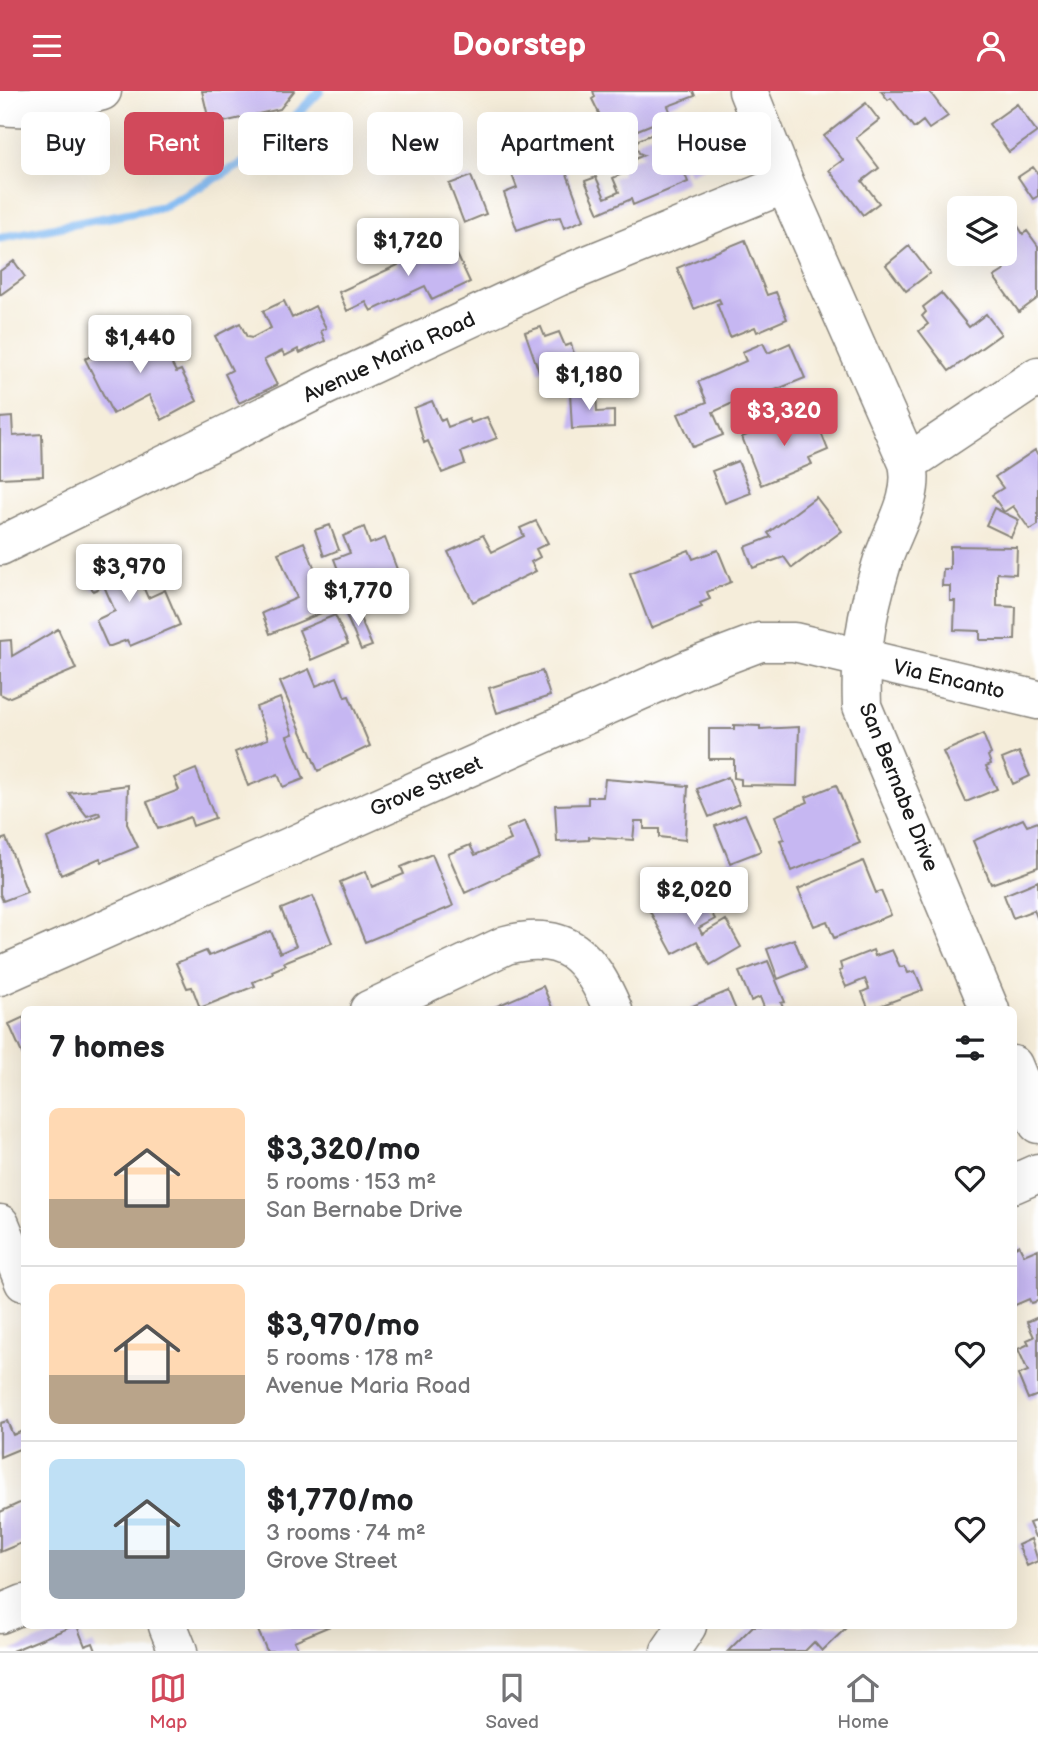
<!DOCTYPE html>
<meta charset="utf-8">
<style>
body{margin:0;font-family:"Balsamiq Sans",sans-serif;background:#f2f2f2;color:#202124;height:100vh;display:flex;flex-direction:column;font-size:26px;white-space:nowrap}
*{box-sizing:border-box;margin:0}
p{font-size:23px;color:#757577}
.icon{flex:none;width:38px;height:38px;fill:none;stroke:currentColor;stroke-width:2;stroke-linecap:round;stroke-linejoin:round}
.map{position:relative;flex:1;overflow:hidden}
.panel{position:absolute;left:21px;top:915px;width:996px;height:623px;display:flex;flex-direction:column;background:#fff;border-radius:10px;box-shadow:0 7px 28px #0002}
.panel>*{flex:none}
.top-card{position:absolute;left:21px;top:21px;width:998px;height:63px;display:flex;gap:14px}
.buttons{position:absolute;left:947px;top:105px;display:grid;gap:14px}
.buttons a{display:grid;place-items:center;width:70px;height:70px;border-radius:10px;background:#fff;box-shadow:0 7px 28px #0002;font-size:35px}
.price{position:absolute;translate:-50% -60px;padding:0 16px;border-radius:7px;background:#fff;color:#222;font-size:23px;line-height:46px;filter:drop-shadow(0 2px 4px #0008)}
.price::after{content:'';position:absolute;left:50%;top:42px;width:21px;height:16px;margin-left:-10px;background:inherit;clip-path:polygon(0 0,100% 0,50% 100%)}
.price.active{background:#d1495b;color:#fff}
ul{padding:0;list-style:none}
li{display:flex;align-items:center;gap:21px;height:175px;padding:0 28px}
li+li{border-top:2px solid #e0e0e0}
li span{display:grid;place-items:center;flex:none;width:196px;height:140px;border-radius:10px;color:#555}
li>.icon{margin-inline-start:auto}
span .icon{width:84px;height:84px;fill:#fffc;stroke-width:1}
li b{font-size:30px}
h2{display:flex;justify-content:space-between;align-items:center;height:84px;padding:0 28px;font-size:30px}
.chip{padding:0 24px;border-radius:10px;background:#fff;box-shadow:0 7px 28px #0002;font-size:24px;line-height:63px}
.chip.active{background:#d1495b;color:#fff}
header{display:flex;justify-content:space-between;align-items:center;height:91px;padding:0 28px;background:#d1495b;color:#fff;font-size:32px;font-weight:600}
.dock{display:flex;justify-content:space-around;align-items:center;height:98px;border-top:2px solid #e0e0e0;background:#fff;font-size:19px;color:#757577}
.dock a{display:grid;justify-items:center;gap:4px}
.dock .active{color:#d1495b}
.map>svg:first-child{display:block}
</style>
<header><svg class="icon" aria-label="menu" viewBox="0 0 24 24"><path d="M4 6h16M4 12h16M4 18h16"/></svg>Doorstep<svg class="icon" aria-label="person" viewBox="0 0 24 24"><circle cx="12" cy="8" r="4"/><path d="M4 21q1-7 8-7t8 7"/></svg></header>
<div class="map">
<svg width="1038" height="1560" viewBox="0 0 1038 1560">
<rect width="100%" height="100%" fill="#fff"/>
<filter id="ink" filterUnits="userSpaceOnUse"><feTurbulence type="fractalNoise" baseFrequency=".0143" numOctaves="2"/><feDisplacementMap in="SourceGraphic" scale="14" xChannelSelector="R" yChannelSelector="G"/><feConvolveMatrix kernelMatrix="1 2 1 2 8 2 1 2 1" color-interpolation-filters="sRGB"/></filter>
<filter id="wash" filterUnits="userSpaceOnUse"><feTurbulence type="fractalNoise" baseFrequency=".00686" numOctaves="4" result="noise"/><feDisplacementMap in="SourceGraphic" scale="28" xChannelSelector="R" yChannelSelector="G"/><feGaussianBlur stdDeviation="1.57" result="paint"/><feColorMatrix in="noise" values="0 0 0 0 0 0 0 0 0 0 0 0 0 0 0 0 0 1.4 0 .05"/><feComposite in="paint" operator="in"/></filter>
<g filter="url(#wash)">
<rect width="100%" height="100%" fill="#f5edda"/>
<g fill="none" stroke-linecap="round" stroke-linejoin="round">
<path stroke="#83bbf3" stroke-width="9" d="M 0,147 L 162,116 L 258,64 L 320,0"/>
</g>
<g id="blocks">
<path fill="#c6b7f2" d="M 202,0 L 294,0 L 280,18 L 210,34 Z
M 593,0 L 693,0 L 695,5 L 668,15 L 672,25 L 635,40 L 634,35 L 610,45 L 592,8 L 595,6 Z
M 881,0 L 929,0 L 948,25 L 929,38 L 923,30 L 914,37 L 891,7 L 888,9 Z
M 866,12 L 879,29 L 856,47 L 879,77 L 862,90 L 879,112 L 863,124 L 829,79 L 843,69 L 824,45 Z
M 1017,13 L 1037,41 L 1009,61 L 989,33 Z
M 697,25 L 714,67 L 703,72 L 705,76 L 689,83 L 686,75 L 682,76 L 688,91 L 633,114 L 631,108 L 599,122 L 585,90 L 596,86 L 605,107 L 619,101 L 613,87 L 622,83 L 619,75 L 644,64 L 639,62 L 636,54 L 638,49 Z
M 557,56 L 584,129 L 564,137 L 560,126 L 548,128 L 517,139 L 504,102 L 517,97 L 508,73 Z
M 1033,76 L 1038,83 L 1038,105 L 1033,108 L 1018,86 Z
M 471,85 L 486,123 L 464,132 L 449,93 Z
M 1016,132 L 1023,143 L 1027,140 L 1038,155 L 1038,207 L 1019,221 L 994,186 L 1005,179 L 993,163 L 1004,163 L 1004,140 Z
M 411,148 L 418,163 L 432,157 L 437,168 L 455,159 L 470,191 L 432,209 L 425,195 L 371,220 L 366,211 L 347,220 L 339,201 L 398,174 L 390,157 Z
M 745,149 L 767,204 L 776,201 L 787,228 L 757,241 L 755,236 L 730,246 L 717,213 L 721,212 L 719,208 L 694,218 L 677,177 Z
M 909,155 L 930,182 L 906,200 L 886,174 Z
M 14,170 L 25,186 L 0,204 L 0,180 Z
M 941,202 L 969,236 L 986,223 L 1001,243 L 949,280 L 919,240 L 928,233 L 922,225 L 926,221 L 923,216 Z
M 284,210 L 292,227 L 315,215 L 326,237 L 321,240 L 325,250 L 300,262 L 298,258 L 285,265 L 282,260 L 264,269 L 277,294 L 239,312 L 225,283 L 232,279 L 215,245 L 240,232 L 247,246 L 252,247 L 271,237 L 263,220 Z
M 151,234 L 176,281 L 181,279 L 197,310 L 162,329 L 149,304 L 113,323 L 85,268 Z
M 541,236 L 545,246 L 559,241 L 565,255 L 571,253 L 575,266 L 539,281 L 525,241 Z
M 763,252 L 768,262 L 790,252 L 805,287 L 736,315 L 735,311 L 713,321 L 723,344 L 693,356 L 678,323 L 707,311 L 698,291 L 746,270 L 742,261 Z
M 596,300 L 597,321 L 614,320 L 614,336 L 572,338 L 570,301 Z
M 432,310 L 441,330 L 445,328 L 448,336 L 469,328 L 471,332 L 487,326 L 497,347 L 461,361 L 465,373 L 442,382 L 428,350 L 424,352 L 414,317 Z
M 800,322 L 805,334 L 816,329 L 828,359 L 809,367 L 812,373 L 761,394 L 742,346 Z
M 12,326 L 13,345 L 42,343 L 43,385 L 0,387 L 0,327 Z
M 1035,359 L 1038,364 L 1038,434 L 1030,439 L 1013,415 L 1004,421 L 992,404 L 1003,397 L 995,386 Z
M 738,370 L 751,402 L 725,412 L 712,380 Z
M 816,406 L 842,440 L 792,477 L 784,466 L 753,477 L 745,456 L 771,446 L 768,442 Z
M 994,417 L 1019,429 L 1011,446 L 986,434 Z
M 536,430 L 548,452 L 536,458 L 540,466 L 531,471 L 536,480 L 473,511 L 448,461 L 483,444 L 492,461 L 524,445 L 520,437 Z
M 330,434 L 339,459 L 324,465 L 315,439 Z
M 364,436 L 370,453 L 385,447 L 398,481 L 383,487 L 385,493 L 367,500 L 365,495 L 347,502 L 334,468 L 350,462 L 343,445 Z
M 304,451 L 331,518 L 270,543 L 262,522 L 297,507 L 278,462 Z
M 950,455 L 1017,456 L 1016,483 L 997,482 L 997,515 L 1016,516 L 1015,549 L 980,549 L 980,540 L 954,539 L 955,510 L 950,510 L 950,495 L 942,495 L 943,478 L 950,478 Z
M 689,459 L 693,468 L 718,459 L 731,491 L 707,501 L 710,508 L 700,512 L 702,516 L 651,537 L 630,482 Z
M 106,464 L 111,475 L 130,466 L 148,507 L 165,499 L 180,534 L 130,555 L 127,549 L 108,556 L 96,529 L 115,520 L 104,495 L 93,500 L 82,475 Z
M 355,515 L 372,555 L 361,559 L 344,519 Z
M 335,524 L 348,553 L 311,569 L 299,539 Z
M 58,538 L 76,578 L 8,607 L 0,603 L 0,550 L 11,549 L 12,565 Z
M 309,578 L 316,595 L 337,586 L 345,606 L 349,605 L 370,655 L 318,680 L 280,591 Z
M 542,580 L 550,605 L 497,622 L 489,597 Z
M 280,607 L 293,643 L 287,645 L 304,688 L 283,696 L 278,683 L 248,695 L 235,661 L 268,648 L 256,616 Z
M 734,634 L 760,635 L 760,638 L 799,636 L 797,695 L 741,694 L 741,688 L 734,687 L 734,668 L 709,668 L 709,638 L 734,638 Z
M 983,643 L 991,663 L 988,665 L 991,673 L 986,675 L 997,698 L 966,711 L 943,661 Z
M 1019,661 L 1030,685 L 1013,693 L 1002,668 Z
M 196,678 L 215,727 L 193,735 L 190,726 L 158,738 L 147,711 L 179,699 L 174,687 Z
M 728,686 L 739,713 L 709,726 L 697,698 Z
M 605,688 L 688,695 L 685,749 L 659,746 L 659,738 L 644,738 L 644,730 L 635,730 L 633,749 L 589,746 L 589,749 L 557,751 L 555,714 L 588,713 L 588,706 L 603,706 Z
M 128,694 L 127,733 L 138,756 L 102,771 L 100,767 L 61,784 L 47,747 L 100,724 L 99,721 L 87,725 L 69,702 Z
M 836,694 L 860,752 L 792,780 L 780,749 L 784,748 L 775,725 L 808,711 L 806,706 Z
M 745,723 L 761,760 L 730,772 L 715,735 Z
M 1023,728 L 1027,735 L 1038,731 L 1038,776 L 991,793 L 973,750 Z
M 525,730 L 540,767 L 465,802 L 448,763 L 470,754 L 475,764 L 511,749 L 506,738 Z
M 6,747 L 27,801 L 3,810 L 0,803 L 0,749 Z
M 432,763 L 453,815 L 365,851 L 340,791 L 366,780 L 372,796 L 404,783 L 401,776 Z
M 863,770 L 876,802 L 881,800 L 891,824 L 834,847 L 827,830 L 814,835 L 798,798 Z
M 1038,790 L 1038,829 L 1034,819 L 1013,827 L 1004,804 Z
M 706,799 L 715,815 L 709,818 L 715,828 L 699,837 L 702,843 L 726,829 L 741,856 L 710,874 L 697,850 L 673,863 L 647,815 L 668,804 L 675,817 Z
M 313,805 L 332,852 L 284,871 L 286,874 L 272,880 L 273,883 L 253,891 L 255,895 L 200,917 L 192,896 L 187,897 L 176,872 L 206,860 L 209,865 L 271,840 L 280,862 L 296,855 L 281,818 Z
M 794,848 L 806,877 L 778,888 L 767,858 Z
M 873,859 L 875,865 L 892,859 L 900,876 L 905,875 L 908,882 L 915,880 L 923,899 L 869,919 L 862,901 L 869,898 L 865,888 L 846,896 L 839,880 L 842,879 L 840,872 Z
M 768,870 L 785,911 L 781,912 L 784,919 L 765,919 L 760,906 L 751,910 L 739,881 Z
M 543,895 L 553,919 L 488,919 Z
M 728,900 L 736,919 L 691,919 L 690,916 Z
M 24,926 L 24,967 L 9,933 Z
M 1019,1154 L 1024,1164 L 1038,1158 L 1038,1210 L 1031,1212 L 1029,1208 L 1013,1215 L 1013,1157 Z
M 1038,1226 L 1038,1304 L 1028,1308 L 1018,1284 L 1028,1280 L 1018,1258 L 1029,1253 L 1027,1249 L 1034,1246 L 1027,1231 Z
M 7,1330 L 13,1344 L 23,1340 L 24,1356 L 0,1366 L 0,1332 Z
M 24,1410 L 24,1451 L 0,1461 L 0,1421 Z
M 1038,1429 L 1038,1445 L 1035,1446 L 1029,1432 Z
M 1031,1448 L 1038,1470 L 1027,1475 L 1018,1454 Z
M 73,1535 L 77,1535 L 85,1555 L 93,1552 L 96,1560 L 12,1560 Z
M 256,1535 L 330,1535 L 294,1550 L 299,1560 L 267,1560 Z
M 753,1535 L 848,1535 L 822,1560 L 814,1551 L 805,1560 L 728,1560 Z"/>
</g>
</g>
<g filter="url(#ink)">
<use href="#blocks" fill-opacity="0" stroke="#88847b" stroke-width="2"/>
<g fill="none" stroke-linecap="round" stroke-linejoin="round">
<g stroke="#88847b" stroke-width="41">
<path id="minor" d="M 748,0 L 785,93 L 908,372 C 916,409 891,440 881,475 C 866,524 860,563 862,615 L 990,919
M 0,15 C 36,20 68,10 102,0
M 908,372 L 1038,285
M 0,455 L 325,295 L 558,186 L 785,93
M 0,885 L 689,578 L 760,551 L 794,551 L 1038,609
M 369,919 L 506,854 C 567,838 590,866 613,919
M 1013,974 L 1038,1033
M 1013,1093 L 1038,1082
M 0,1133 L 24,1191
M 0,1523 L 24,1513
M 168,1535 L 178,1560
M 670,1560 L 687,1535"/>
</g>
<use href="#minor" stroke="#fff" stroke-width="38"/>
</g>
</g>
<g text-anchor="middle" stroke-width="5" stroke-linejoin="round" paint-order="stroke">
<g font-size="21" fill="#1c1c1c" stroke="#fff">
<text transform="translate(389 266) rotate(-25)" y="7">Avenue Maria Road</text>
<text transform="translate(949 588) rotate(13)" y="7">Via Encanto</text>
<text transform="translate(426 695) rotate(-24)" y="7">Grove Street</text>
<text transform="translate(899 696) rotate(68)" y="7">San Bernabe Drive</text>
</g>
</g>
</svg>
<div class="buttons">
<a><svg class="icon" aria-label="layers" viewBox="0 0 24 24"><path d="M12 4l9 5-9 5-9-5zM3 14l9 5 9-5"/></svg></a>
</div>
<b class="price" style="left:408px;top:187px">$1,720</b>
<b class="price" style="left:140px;top:284px">$1,440</b>
<b class="price" style="left:589px;top:321px">$1,180</b>
<b class="price active" style="left:784px;top:357px">$3,320</b>
<b class="price" style="left:129px;top:513px">$3,970</b>
<b class="price" style="left:358px;top:537px">$1,770</b>
<b class="price" style="left:694px;top:836px">$2,020</b>
<div class="top-card">
<a class="chip">Buy</a>
<a class="chip active">Rent</a>
<a class="chip">Filters</a>
<a class="chip">New</a>
<a class="chip">Apartment</a>
<a class="chip">House</a>
</div>
<section class="panel">
<h2>7 homes<svg class="icon" aria-label="filters" viewBox="0 0 24 24"><path d="M4 7h16M4 17h16"/><circle cx="9" cy="7" r="2"/><circle cx="15" cy="17" r="2"/></svg></h2>
<ul>
<li><span style="background:linear-gradient(#ffd9b3 65%,#b9a48a 0)"><svg class="icon" aria-label="home" viewBox="0 0 24 24"><path d="M3 11l9-7 9 7M6 9v11h12V9"/></svg></span><div><b>$3,320/mo</b><p>5 rooms · 153 m²</p><p>San Bernabe Drive</p></div><svg class="icon" aria-label="heart" viewBox="0 0 24 24"><path d="M12 20l-8-8c-3-5 5-10 8-4 3-6 11-1 8 4z"/></svg></li>
<li><span style="background:linear-gradient(#ffd9b3 65%,#b9a48a 0)"><svg class="icon" aria-label="home" viewBox="0 0 24 24"><path d="M3 11l9-7 9 7M6 9v11h12V9"/></svg></span><div><b>$3,970/mo</b><p>5 rooms · 178 m²</p><p>Avenue Maria Road</p></div><svg class="icon" aria-label="heart" viewBox="0 0 24 24"><path d="M12 20l-8-8c-3-5 5-10 8-4 3-6 11-1 8 4z"/></svg></li>
<li><span style="background:linear-gradient(#bfe0f5 65%,#9aa5b1 0)"><svg class="icon" aria-label="home" viewBox="0 0 24 24"><path d="M3 11l9-7 9 7M6 9v11h12V9"/></svg></span><div><b>$1,770/mo</b><p>3 rooms · 74 m²</p><p>Grove Street</p></div><svg class="icon" aria-label="heart" viewBox="0 0 24 24"><path d="M12 20l-8-8c-3-5 5-10 8-4 3-6 11-1 8 4z"/></svg></li>
</ul>
</section>
</div>
<nav class="dock">
<a class="active"><svg class="icon" aria-label="map" viewBox="0 0 24 24"><path d="M3 6l6-2 6 2 6-2v14l-6 2-6-2-6 2zM9 4v14M15 6v14"/></svg>Map</a>
<a><svg class="icon" aria-label="saved" viewBox="0 0 24 24"><path d="M7 4h10v16l-5-4-5 4z"/></svg>Saved</a>
<a><svg class="icon" aria-label="home" viewBox="0 0 24 24"><path d="M3 11l9-7 9 7M6 9v11h12V9"/></svg>Home</a>
</nav>
